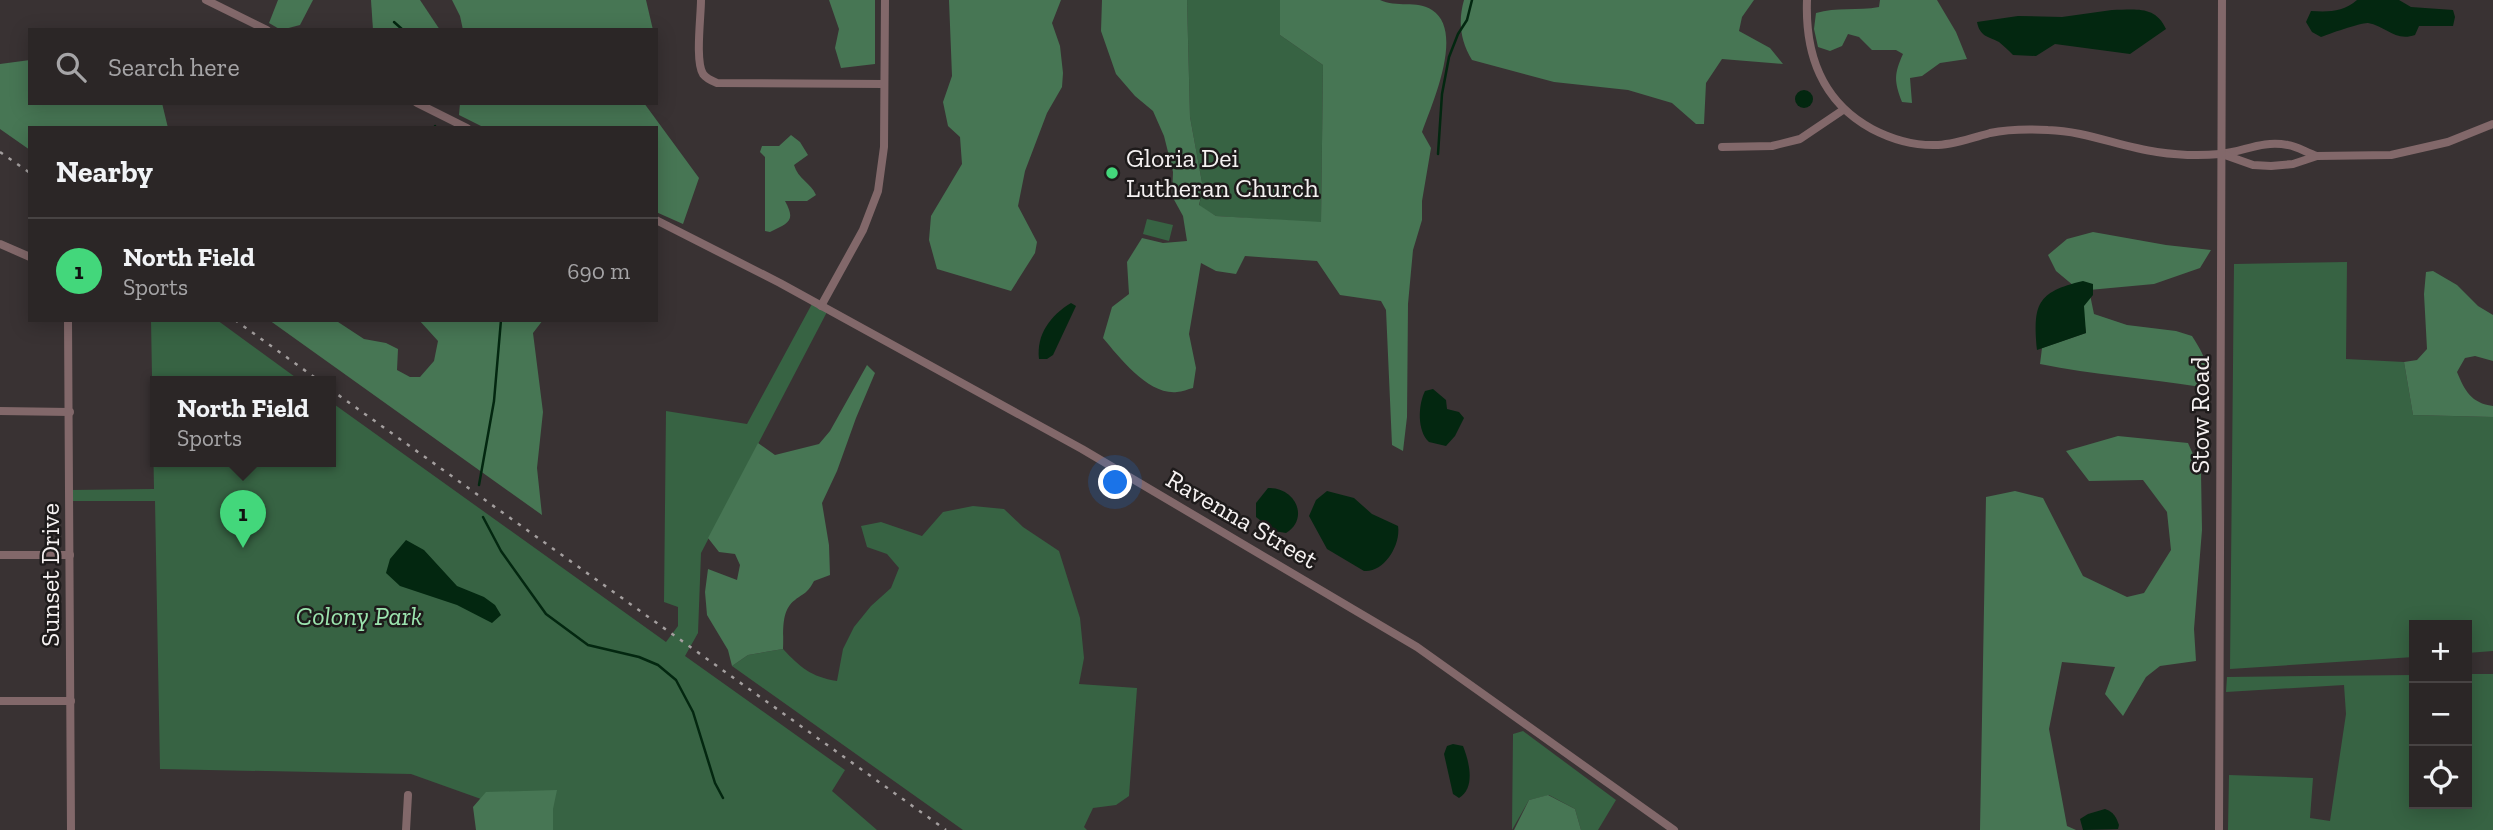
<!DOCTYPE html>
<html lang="en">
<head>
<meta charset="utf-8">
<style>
  :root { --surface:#2b2626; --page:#373232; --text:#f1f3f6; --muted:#a6a5a7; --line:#474343; --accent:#43d77b }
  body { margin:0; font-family:"Zilla Slab",serif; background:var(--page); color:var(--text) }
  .controls { position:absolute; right:21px; bottom:21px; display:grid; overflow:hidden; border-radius:0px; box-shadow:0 4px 18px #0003 }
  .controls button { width:63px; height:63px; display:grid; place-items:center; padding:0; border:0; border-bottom:2px solid var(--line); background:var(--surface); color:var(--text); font:35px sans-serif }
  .you { position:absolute; left:1116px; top:483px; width:24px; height:24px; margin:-18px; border:5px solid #fff; border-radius:50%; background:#1a73e8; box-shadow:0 0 0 10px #1a73e833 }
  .badge { display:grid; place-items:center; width:46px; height:46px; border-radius:50%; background:var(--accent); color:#111; font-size:23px; font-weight:700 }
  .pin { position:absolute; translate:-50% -58px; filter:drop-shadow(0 2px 4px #0008) }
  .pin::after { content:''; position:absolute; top:37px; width:24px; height:21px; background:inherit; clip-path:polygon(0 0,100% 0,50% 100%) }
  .popup { position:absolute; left:150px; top:376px; width:186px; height:91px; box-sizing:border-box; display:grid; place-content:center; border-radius:0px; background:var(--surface); filter:drop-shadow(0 2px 5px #0005); font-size:23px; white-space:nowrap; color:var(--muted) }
  .popup b { font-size:26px; color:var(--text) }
  .popup::after { content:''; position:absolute; left:50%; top:100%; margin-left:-14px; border:14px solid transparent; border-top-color:var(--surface) }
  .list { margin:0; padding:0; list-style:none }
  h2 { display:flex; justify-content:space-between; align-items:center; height:91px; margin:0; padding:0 28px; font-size:30px }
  h2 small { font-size:23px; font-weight:400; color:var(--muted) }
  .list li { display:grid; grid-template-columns:46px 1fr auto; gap:21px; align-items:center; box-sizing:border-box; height:105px; padding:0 28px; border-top:2px solid var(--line) }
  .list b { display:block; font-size:26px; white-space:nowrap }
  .list p { margin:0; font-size:23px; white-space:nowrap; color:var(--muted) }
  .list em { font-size:23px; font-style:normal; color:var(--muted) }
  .icon { flex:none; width:38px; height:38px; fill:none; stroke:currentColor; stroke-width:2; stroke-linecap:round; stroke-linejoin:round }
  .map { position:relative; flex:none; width:2493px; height:830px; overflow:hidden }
  .search { position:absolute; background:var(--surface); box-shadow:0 4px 18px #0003; left:28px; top:28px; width:630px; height:77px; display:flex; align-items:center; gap:18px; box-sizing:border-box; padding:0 24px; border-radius:0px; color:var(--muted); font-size:26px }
  .panel { position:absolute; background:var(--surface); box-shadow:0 4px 18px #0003; left:28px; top:126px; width:630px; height:196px; border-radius:0px }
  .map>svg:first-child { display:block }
  .green { fill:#376343 }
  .forest { fill:#477654 }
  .water { fill:#032710 }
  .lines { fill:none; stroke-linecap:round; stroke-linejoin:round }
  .stream { stroke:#032710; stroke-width:2.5 }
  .minor { stroke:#82686a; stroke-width:8 }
  .rail { stroke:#a49f9f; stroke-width:2.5; stroke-dasharray:3.5 7; stroke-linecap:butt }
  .poi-dot { fill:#43d77b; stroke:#1e1b1b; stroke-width:2.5 }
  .labels { text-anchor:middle; stroke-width:5; stroke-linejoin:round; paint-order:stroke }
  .poi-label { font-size:26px; fill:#f5f1f1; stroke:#1e1b1b; text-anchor:start }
  .street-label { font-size:26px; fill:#f5f1f1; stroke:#1e1b1b }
  .park-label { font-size:26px; font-style:italic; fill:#9ce5af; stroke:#1e1b1b }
</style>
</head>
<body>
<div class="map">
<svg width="2493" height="830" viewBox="0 0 2493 830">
  <rect width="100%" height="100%" fill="#393233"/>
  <g class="green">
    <path d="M1187,0H1280V35L1323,65L1321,223L1216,216L1199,206L1203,188L1190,117Z"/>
    <path d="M1147,219L1173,225L1169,241L1143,234Z"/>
    <path d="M2347,262L2346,359L2404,362L2413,415L2493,417V651L2467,653V625H2414V657L2230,669L2234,264Z"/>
    <path d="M813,302L828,310L701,553L698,633L685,656L845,770L832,791L877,830H481V799L411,774L160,769L155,501H70V490L154,489L151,320H217L302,382H156V462H330L331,402L666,642L678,626V607L664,602L666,411L747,424Z"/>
    <path d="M973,506L1004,509L1023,527L1059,551L1080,618L1084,658L1079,684L1137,688L1129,796L1116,805L1093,808L1084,827L1087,830H963L732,666L748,655L783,649C800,667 811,677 837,681L843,649L854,627L871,606L891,588L899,568L887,554L867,547L861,526L881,522L922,536L943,512Z"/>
    <path d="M2467,674H2493V830H2228L2229,775L2313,778L2310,818L2330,821L2346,714L2344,685L2226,692L2227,677L2414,675V804H2467Z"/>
    <path d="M1523,731L1616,800L1598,830H1581L1575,809L1549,795L1529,800L1512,830L1513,734Z"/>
  </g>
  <g class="forest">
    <path d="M278,0H313L300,25L281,30L269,23Z"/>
    <path d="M371,0H420L440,30H373Z"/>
    <path d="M452,0H646L653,30H463L460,16Z"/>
    <path d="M829,0H875V64L841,68L835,48L839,29Z"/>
    <path d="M949,0H1061L1052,23L1060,46L1063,73L1062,87L1047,113L1025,171L1018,206L1037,242L1035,253L1011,291L937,269L929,240L931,216L962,164L960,137L948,126L943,102L952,76Z"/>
    <path d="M1102,0H1187L1190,117L1203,188L1199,205L1216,216L1321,222L1323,65L1280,35V0H1380C1396,8 1417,0 1432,10C1465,31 1432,104 1422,132L1431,148L1422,201V220L1413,250L1408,304L1407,417L1403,451L1392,445L1386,310L1381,301L1340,295L1317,261L1245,256L1236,274L1216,271L1201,263L1189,334L1196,368L1193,388C1188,389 1182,392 1177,392C1148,395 1120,358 1103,338L1112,307L1129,294L1127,262L1142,238L1163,243L1187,241L1183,216L1172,196L1173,172L1164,136L1153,111L1135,96L1116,74L1101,31Z"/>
    <path d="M1464,0H1754L1742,17L1739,31L1770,48L1783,64L1722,59L1706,83L1704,124H1696L1672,103L1628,90L1554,82L1472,60C1460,40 1458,21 1464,0Z"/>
    <path d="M1880,0H1937L1956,32L1967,59L1940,63L1922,76L1910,78L1912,103L1902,102C1894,81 1894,74 1903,54L1896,50H1872L1859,37L1848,34L1842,46L1830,51L1818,47L1814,29L1816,13C1836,7 1858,11 1879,7Z"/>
    <path d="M30,60V103H162L168,128H30V150L0,129V64Z"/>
    <path d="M460,103H644L699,178L683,224L656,212V128H485L459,115Z"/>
    <path d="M791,135L800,142L808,155L794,165C798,179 811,183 816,195L807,201H785C796,221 789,223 770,232L765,231V157L760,152L762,146H779Z"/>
    <path d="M2093,232L2166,245L2211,250L2200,268L2154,284L2089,290L2094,314L2127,325L2176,331L2192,336C2205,357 2210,363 2201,387C2147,378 2093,375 2040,364L2042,348L2086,333L2080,291L2056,271L2048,255L2067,239Z"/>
    <path d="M2433,271L2457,285L2478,306L2493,315V361L2475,356L2465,358L2457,372C2465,391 2471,403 2493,406V417L2413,415L2404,362L2417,360L2427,349L2424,294L2426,272Z"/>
    <path d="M269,320H335L364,339L386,343L398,349L397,370L410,377H420L434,361L438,341L419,320H543L533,333L543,412L537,468L542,515Z"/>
    <path d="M867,365L875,373L856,418L837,471L822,503L829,545L830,575L814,581C807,594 805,592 795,600C780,611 784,633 783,649L748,655L732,666L728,650L707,615L705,592L708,569L737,580L740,565L735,554L719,552L708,538L758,443L775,455L819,444L830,431Z"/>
    <path d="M2118,436L2188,443L2201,472L2202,530L2194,629L2196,661L2160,666L2146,677L2123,716L2105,694L2115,667L2062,662L2049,729L2067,826L2076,830H1980L1986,497L2015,491L2043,498L2083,576L2127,597L2144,593L2171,550L2167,512L2143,480L2089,481L2066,451Z"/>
    <path d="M557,790L553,809V830H476L473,807L486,792Z"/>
    <path d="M1548,795L1575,809L1581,830H1514L1529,800Z"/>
  </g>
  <g class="water">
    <path d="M2357,0H2399L2411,7L2453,10L2455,17L2453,26H2419L2415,35C2395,42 2386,26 2368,23C2363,22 2328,34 2321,37L2312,32L2306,22L2311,11C2329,12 2343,12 2357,0Z"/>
    <path d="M2112,10C2135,10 2155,5 2166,29L2130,54L2055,44L2036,56L2013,55C2009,51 2004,46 1999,42C1988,36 1980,37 1977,22L2018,16L2062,17Z"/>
    <circle cx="1804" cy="99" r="9"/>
    <path d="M2083,281L2093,284V295L2084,306L2086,333L2037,350C2033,305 2036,292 2083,281Z"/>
    <path d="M1071,303L1076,306L1053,355L1047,359H1039C1036,334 1051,315 1071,303Z"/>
    <path d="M1433,389L1446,400L1447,409L1459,412L1464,418L1455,436L1446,446L1429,442C1417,431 1418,405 1425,391Z"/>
    <path d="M1268,488C1295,487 1310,518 1286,533L1274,531L1256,517V503Z"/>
    <path d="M1327,491L1354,498L1372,514L1398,526C1401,545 1384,573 1364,571L1327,549L1309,516L1316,500Z"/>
    <path d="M406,540L424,550L457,586L484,597L495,605L501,615L492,623L457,605L400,586L386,573L390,559Z"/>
    <path d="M1453,744L1463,746C1469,761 1476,788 1459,798L1453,794L1444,754L1447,746Z"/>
    <path d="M2105,809C2114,812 2116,817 2119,825L2118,829L2083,830L2080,819L2088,814Z"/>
  </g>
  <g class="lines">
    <g class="stream">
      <path d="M394,22L403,30"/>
      <path d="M435,126L436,128"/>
      <path d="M1438,154L1442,94L1449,57L1458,34L1467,20L1472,0"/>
      <path d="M479,485L494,401L501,320"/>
      <path d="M483,517L501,551L546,614L588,645L639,657L658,665L676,680L693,712L715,783L723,798"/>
    </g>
    <g class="minor">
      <path d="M206,0L267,30"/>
      <path d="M701,0C701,17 695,61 703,74C706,78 712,81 717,83L884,84"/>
      <path d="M1807,0C1805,54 1822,102 1872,129C1893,140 1915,146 1938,145C1956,144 1972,138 1990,133C2009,129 2029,129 2048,130C2086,131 2120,147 2157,152C2177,155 2200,156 2220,154C2244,152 2261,140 2288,145C2297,146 2307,153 2317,156"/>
      <path d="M417,103L467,128"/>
      <path d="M1722,147L1772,146L1800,139L1843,110"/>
      <path d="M2222,154L2253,165L2271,166L2293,164L2317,156L2391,155L2448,142L2493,124"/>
      <path d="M656,220L780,283L1082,449L1417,647L1674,830"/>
      <path d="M0,244L30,257"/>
      <path d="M821,306L863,230L878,191L884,147L885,0"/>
      <path d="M68,320L71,830"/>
      <path d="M0,411L70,412"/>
      <path d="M0,555H70"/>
      <path d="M0,701H71"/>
      <path d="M406,830L408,795"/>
      <path d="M2219,830L2222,0"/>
    </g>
    <g class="rail">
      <path d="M0,152L30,173"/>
      <path d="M235,320L321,382"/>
      <path d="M330,389L946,830"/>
    </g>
  </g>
  <circle class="poi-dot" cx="1112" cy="173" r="7"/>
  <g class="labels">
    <g class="poi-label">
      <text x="1126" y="167">Gloria Dei<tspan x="1126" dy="30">Lutheran Church</tspan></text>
    </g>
    <g class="street-label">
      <text transform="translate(2200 415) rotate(-90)" y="9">Stow Road</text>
      <text transform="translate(1242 519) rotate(30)" y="9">Ravenna Street</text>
      <text transform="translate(50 575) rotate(-90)" y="9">Sunset Drive</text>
    </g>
    <g class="park-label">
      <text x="359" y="625">Colony Park</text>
    </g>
  </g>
</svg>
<div class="controls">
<button>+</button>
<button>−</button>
<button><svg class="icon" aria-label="locate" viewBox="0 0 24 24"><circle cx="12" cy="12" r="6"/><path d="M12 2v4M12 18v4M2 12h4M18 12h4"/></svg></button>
</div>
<div class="you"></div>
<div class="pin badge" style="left:243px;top:548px">1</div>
<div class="popup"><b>North Field</b>Sports</div>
<div class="search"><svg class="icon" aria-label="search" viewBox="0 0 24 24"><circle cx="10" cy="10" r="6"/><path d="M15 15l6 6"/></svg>Search here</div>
<section class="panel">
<h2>Nearby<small></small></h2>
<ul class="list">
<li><span class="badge">1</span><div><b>North Field</b><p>Sports</p></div><em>690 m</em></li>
</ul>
</section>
</div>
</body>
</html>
